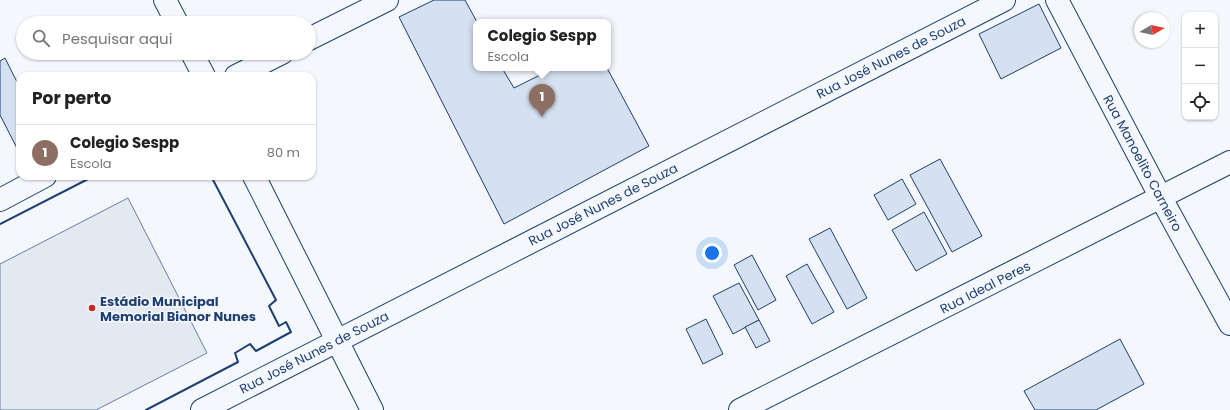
<!DOCTYPE html>
<html lang="pt">
<head>
<meta charset="utf-8">
<style>
  :root { --surface:#fff; --page:#f2f2f2; --text:#222; --muted:#767676; --line:#e0e0e0; --accent:#2563eb }
  body { margin:0; font-family:Poppins,sans-serif; background:var(--page); color:var(--text) }
  .controls { position:absolute; right:12px; top:12px; display:grid; overflow:hidden; border-radius:8px; box-shadow:0 1px 3px #0004 }
  .controls button { width:36px; height:36px; display:grid; place-items:center; padding:0; border:0; border-bottom:1px solid var(--line); background:var(--surface); color:var(--text); font:20px sans-serif }
  .compass { position:absolute; left:1134px; top:12px; width:36px; height:36px; border-radius:50%; background:var(--surface); box-shadow:0 1px 3px #0004; rotate:81deg }
  .you { position:absolute; left:712px; top:253px; width:14px; height:14px; margin:-10px; border:3px solid #fff; border-radius:50%; background:#1a73e8; box-shadow:0 0 0 6px #1a73e833 }
  .badge { display:grid; place-items:center; width:26px; height:26px; border-radius:50%; background:var(--accent); color:#fff; font-size:13px; font-weight:700 }
  .pin { position:absolute; translate:-50% -33px; filter:drop-shadow(0 1px 2px #0008) }
  .pin::after { content:''; position:absolute; top:21px; width:14px; height:12px; background:inherit; clip-path:polygon(0 0,100% 0,50% 100%) }
  .popup { position:absolute; left:473px; top:19px; width:138px; height:52px; box-sizing:border-box; display:grid; place-content:center; border-radius:8px; background:var(--surface); filter:drop-shadow(0 1px 3px #0005); font-size:13px; white-space:nowrap; color:var(--muted) }
  .popup b { font-size:15px; color:var(--text) }
  .popup::after { content:''; position:absolute; left:50%; top:100%; margin-left:-8px; border:8px solid transparent; border-top-color:var(--surface) }
  .list { margin:0; padding:0; list-style:none }
  h2 { display:flex; justify-content:space-between; align-items:center; height:52px; margin:0; padding:0 16px; font-size:17px }
  h2 small { font-size:13px; font-weight:400; color:var(--muted) }
  .list li { display:grid; grid-template-columns:26px 1fr auto; gap:12px; align-items:center; box-sizing:border-box; height:56px; padding:0 16px; border-top:1px solid var(--line) }
  .list b { display:block; font-size:15px; white-space:nowrap }
  .list p { margin:0; font-size:13px; white-space:nowrap; color:var(--muted) }
  .list em { font-size:13px; font-style:normal; color:var(--muted) }
  .icon { flex:none; width:22px; height:22px; fill:none; stroke:currentColor; stroke-width:2; stroke-linecap:round; stroke-linejoin:round }
  .map { position:relative; flex:none; width:1230px; height:410px; overflow:hidden }
  .search { position:absolute; background:var(--surface); box-shadow:0 1px 3px #0004; left:16px; top:16px; width:300px; height:44px; display:flex; align-items:center; gap:10px; box-sizing:border-box; padding:0 14px; border-radius:22px; color:var(--muted); font-size:15px }
  .panel { position:absolute; background:var(--surface); box-shadow:0 1px 3px #0004; left:16px; top:72px; width:300px; height:108px; border-radius:12px }
  .map>svg:first-child { display:block }
  .green { fill:#e3e9f0; stroke:#687fa3 }
  .building { fill:#d5e0f0; stroke:#1d3f73 }
  .lines { fill:none; stroke-linecap:round; stroke-linejoin:round }
  .minor-casing { stroke:#1d3f73; stroke-width:24 }
  .minor { stroke:#f4f7fb; stroke-width:22 }
  .wall { stroke:#1d3f73; stroke-width:2 }
  .poi-dot { fill:#c62828; stroke:#f4f7fb; stroke-width:1.5 }
  .labels { text-anchor:middle; stroke-width:3; stroke-linejoin:round; paint-order:stroke }
  .street-label { font-size:13px; fill:#1d3f73; stroke:#f4f7fb }
  .poi-label { font-size:13px; font-weight:bold; fill:#1d3f73; stroke:#f4f7fb; text-anchor:start }
</style>
</head>
<body>
<div class="map">
<svg width="1230" height="410" viewBox="0 0 1230 410">
  <rect width="100%" height="100%" fill="#f4f7fb"/>
  <path class="green" d="M128,198L207,353L96,410H0V264Z"/>
  <g class="building">
    <path d="M434,0H465L477,22L476,68H502L514,88L554,68H607L649,146L504,224L399,17Z"/>
    <path d="M1039,4L1061,48L1001,79L979,34Z"/>
    <path d="M5,58L20,88V154L0,115V61Z"/>
    <path d="M940,159L982,236L952,252L910,175Z"/>
    <path d="M902,179L916,204L888,220L874,195Z"/>
    <path d="M924,212L947,254L916,271L892,230Z"/>
    <path d="M830,228L867,298L847,309L809,239Z"/>
    <path d="M752,255L776,300L758,310L734,265Z"/>
    <path d="M807,264L834,312L812,324L786,276Z"/>
    <path d="M739,283L759,320L733,334L713,296Z"/>
    <path d="M706,319L723,354L703,364L686,329Z"/>
    <path d="M759,320L770,341L756,348L745,327Z"/>
    <path d="M1120,339L1144,384L1096,410H1035L1024,391Z"/>
  </g>
  <g class="lines">
    <defs>
      <g id="minor">
        <path d="M165,0L177,23"/>
        <path d="M1057,0L1161,198L1230,324"/>
        <path d="M309,39L387,0"/>
        <path d="M192,53L204,76"/>
        <path d="M236,76L282,53"/>
        <path d="M254,176L372,410"/>
        <path d="M0,200L45,176"/>
        <path d="M202,410L1004,0"/>
        <path d="M740,410L1230,162"/>
      </g>
    </defs>
    <use href="#minor" class="minor-casing"/>
    <use href="#minor" class="minor"/>
    <g class="wall">
      <path d="M0,224L94,176"/>
      <path d="M146,410L238,362L235,353L250,344L256,351L291,332L286,322L279,326L269,306L276,300L211,176"/>
    </g>
  </g>
  <circle class="poi-dot" cx="92" cy="308" r="4"/>
  <g class="labels">
    <g class="street-label">
      <text transform="translate(891 57) rotate(-27)" y="5">Rua José Nunes de Souza</text>
      <text transform="translate(1143 163) rotate(62)" y="5">Rua Manoelito Carneiro</text>
      <text transform="translate(603 204) rotate(-27)" y="5">Rua José Nunes de Souza</text>
      <text transform="translate(985 287) rotate(-27)" y="5">Rua Ideal Peres</text>
      <text transform="translate(314 352) rotate(-27)" y="5">Rua José Nunes de Souza</text>
    </g>
    <g class="poi-label">
      <text x="100" y="306">Estádio Municipal<tspan x="100" dy="15">Memorial Bianor Nunes</tspan></text>
    </g>
  </g>
</svg>
<div class="controls">
<button>+</button>
<button>−</button>
<button><svg class="icon" aria-label="locate" viewBox="0 0 24 24"><circle cx="12" cy="12" r="6"/><path d="M12 2v4M12 18v4M2 12h4M18 12h4"/></svg></button>
</div>
<svg class="compass" viewBox="-18 -18 36 36"><path d="M0-13l5 13h-10z" fill="#e53935"/><path d="M0 13l5-13h-10z" fill="#767676"/></svg>
<div class="you"></div>
<div class="pin badge" style="left:542px;top:117px;background:#8d6e63">1</div>
<div class="popup"><b>Colegio Sespp</b>Escola</div>
<div class="search"><svg class="icon" aria-label="search" viewBox="0 0 24 24"><circle cx="10" cy="10" r="6"/><path d="M15 15l6 6"/></svg>Pesquisar aqui</div>
<section class="panel">
<h2>Por perto<small></small></h2>
<ul class="list">
<li><span class="badge" style="background:#8d6e63">1</span><div><b>Colegio Sespp</b><p>Escola</p></div><em>80 m</em></li>
</ul>
</section>
</div>
</body>
</html>
